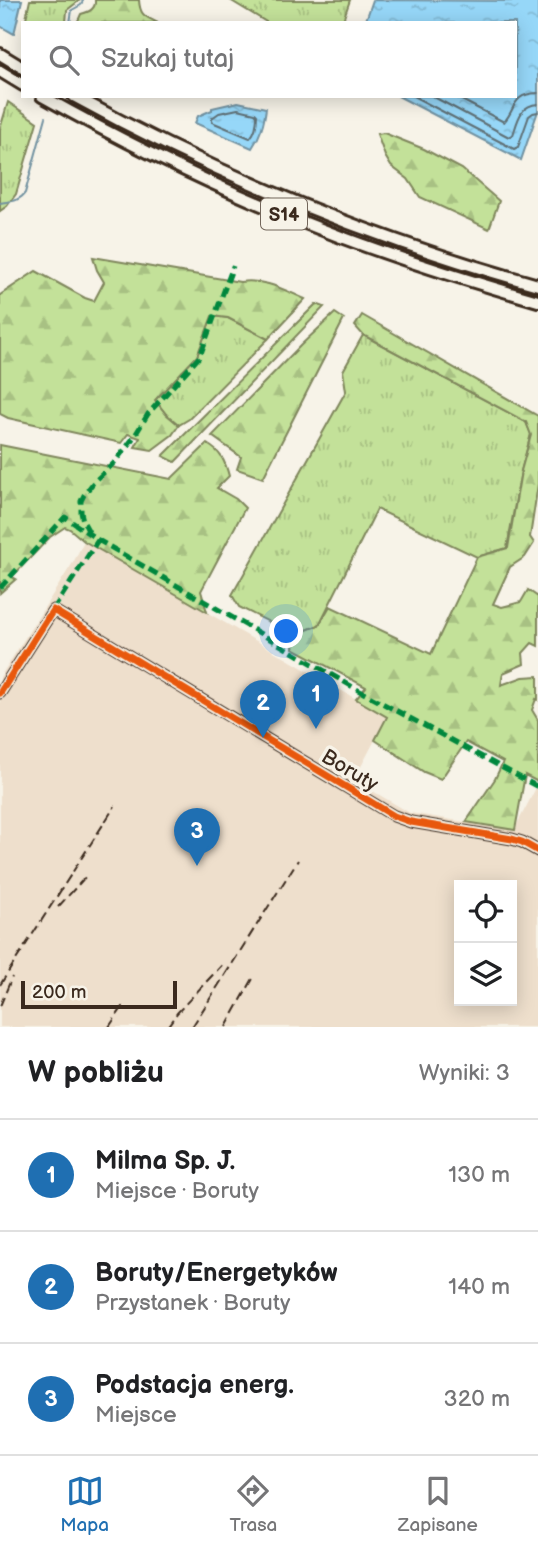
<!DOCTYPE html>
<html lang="pl">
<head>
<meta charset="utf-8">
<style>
  :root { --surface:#fff; --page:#f6f6f6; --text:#202124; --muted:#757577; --line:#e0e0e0; --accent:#1f6fb2 }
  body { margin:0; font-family:"Balsamiq Sans",sans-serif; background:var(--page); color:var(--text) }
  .controls { position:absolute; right:21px; bottom:21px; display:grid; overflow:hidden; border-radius:0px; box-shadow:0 4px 18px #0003 }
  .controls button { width:63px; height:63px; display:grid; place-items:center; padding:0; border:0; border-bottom:2px solid var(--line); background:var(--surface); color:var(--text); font:35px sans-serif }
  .scale { position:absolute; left:21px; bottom:18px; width:156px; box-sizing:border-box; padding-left:7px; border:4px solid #3b2a1e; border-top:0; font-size:19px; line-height:24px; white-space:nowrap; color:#3b2a1e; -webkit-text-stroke:5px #f7f3e8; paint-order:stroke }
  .you { position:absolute; left:287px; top:632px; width:24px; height:24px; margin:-18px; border:5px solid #fff; border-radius:50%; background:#1a73e8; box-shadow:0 0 0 10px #1a73e833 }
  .badge { display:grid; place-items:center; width:46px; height:46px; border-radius:50%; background:var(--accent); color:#fff; font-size:23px; font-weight:700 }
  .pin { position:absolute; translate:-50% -58px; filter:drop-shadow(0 2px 4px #0008) }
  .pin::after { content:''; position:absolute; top:37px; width:24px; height:21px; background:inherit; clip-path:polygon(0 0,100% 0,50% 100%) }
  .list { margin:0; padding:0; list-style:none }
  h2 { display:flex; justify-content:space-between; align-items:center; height:91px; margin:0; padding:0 28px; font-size:30px }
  h2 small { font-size:23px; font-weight:400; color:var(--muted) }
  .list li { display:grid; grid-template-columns:46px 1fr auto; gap:21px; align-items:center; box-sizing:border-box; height:112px; padding:0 28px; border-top:2px solid var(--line) }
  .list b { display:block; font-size:26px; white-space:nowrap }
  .list p { margin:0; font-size:23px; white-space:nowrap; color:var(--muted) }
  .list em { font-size:23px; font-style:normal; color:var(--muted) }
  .icon { flex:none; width:38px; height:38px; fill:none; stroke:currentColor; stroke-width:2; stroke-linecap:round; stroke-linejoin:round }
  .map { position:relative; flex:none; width:538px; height:1027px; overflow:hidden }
  .search { position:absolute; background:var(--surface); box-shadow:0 4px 18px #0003; left:21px; right:21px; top:21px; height:77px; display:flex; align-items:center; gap:18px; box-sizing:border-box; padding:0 24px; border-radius:0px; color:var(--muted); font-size:26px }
  .sheet { height:427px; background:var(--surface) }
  nav { display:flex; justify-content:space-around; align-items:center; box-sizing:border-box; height:98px; border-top:2px solid var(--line); background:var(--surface); font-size:19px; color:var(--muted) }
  nav a { display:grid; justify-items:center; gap:4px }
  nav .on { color:var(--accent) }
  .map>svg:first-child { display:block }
  .built { fill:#eedfcc; fill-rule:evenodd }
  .grass { fill:url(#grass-tufts); stroke:#7f865c; stroke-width:2 }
  .forest { fill:url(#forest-firs); stroke:#7f865c; stroke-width:2 }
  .water { fill:url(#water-ripples); stroke:#7292a1; stroke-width:2 }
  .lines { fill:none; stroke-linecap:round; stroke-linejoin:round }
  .shore { stroke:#5f6f75; stroke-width:2 }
  .stream { stroke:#7292a1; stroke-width:2 }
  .secondary-casing { stroke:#3b2a1e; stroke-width:13 }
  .highway-casing { stroke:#3b2a1e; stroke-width:16 }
  .secondary { stroke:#f7f3e8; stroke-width:8 }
  .highway { stroke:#f7f3e8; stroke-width:10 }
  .rail { stroke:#3b2a1e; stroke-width:2; stroke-dasharray:10 5; stroke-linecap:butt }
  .quiet { stroke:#00873e; stroke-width:5; stroke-dasharray:10 5; stroke-linecap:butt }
  .cycleway-casing { stroke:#f7f3e8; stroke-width:11 }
  .cycleway { stroke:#e8590c; stroke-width:7 }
  .labels { text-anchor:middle; stroke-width:7; stroke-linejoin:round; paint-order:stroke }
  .shield { fill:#f7f3e8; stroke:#73665b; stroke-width:2 }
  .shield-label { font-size:19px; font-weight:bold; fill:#3b2a1e }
  .street-label { font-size:21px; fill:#3b2a1e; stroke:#f7f3e8 }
</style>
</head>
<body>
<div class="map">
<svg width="538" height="1027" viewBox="0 0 538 1027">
  <defs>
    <pattern id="grass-tufts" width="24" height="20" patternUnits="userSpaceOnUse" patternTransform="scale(1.75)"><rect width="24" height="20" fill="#c3e199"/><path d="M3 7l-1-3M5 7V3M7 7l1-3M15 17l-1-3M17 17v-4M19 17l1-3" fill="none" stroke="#a8c183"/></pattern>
    <pattern id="forest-firs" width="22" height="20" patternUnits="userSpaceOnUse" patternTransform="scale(1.75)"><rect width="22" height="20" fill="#c3e199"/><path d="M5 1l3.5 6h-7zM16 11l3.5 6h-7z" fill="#a8c183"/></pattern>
    <pattern id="water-ripples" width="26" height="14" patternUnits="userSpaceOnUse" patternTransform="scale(1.75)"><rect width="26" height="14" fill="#96d7f8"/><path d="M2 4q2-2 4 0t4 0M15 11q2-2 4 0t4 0" fill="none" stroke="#82b9d4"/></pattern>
  </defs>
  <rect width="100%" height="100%" fill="#f7f3e8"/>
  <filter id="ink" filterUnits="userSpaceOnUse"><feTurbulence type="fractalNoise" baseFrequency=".0143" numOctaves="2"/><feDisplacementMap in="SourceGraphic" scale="14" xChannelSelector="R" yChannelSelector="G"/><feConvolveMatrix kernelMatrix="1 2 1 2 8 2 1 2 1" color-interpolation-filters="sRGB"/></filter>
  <g filter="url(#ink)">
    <path class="built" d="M84,541L387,717L354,780L410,813L514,830L538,784V1027H0V677L74,561ZM459,885H512V1001H459Z"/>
    <g class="grass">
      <path d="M30,0H80L67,10L66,23H25Z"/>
      <path d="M230,0H350L342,23H268Z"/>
      <path d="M8,102L37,122L16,194L7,206L0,211V129Z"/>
      <path d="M212,316L228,318L268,339L189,419L179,425L166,414L155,400L197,356Z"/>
      <path d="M363,335L526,422L531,434L521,471L507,548L477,557L377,509L319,625L295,635L239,607L232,595L346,391L343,371Z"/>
    </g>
    <g class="forest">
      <path d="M95,0H139C140,16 145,16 158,23H77L81,14C89,12 96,9 95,0Z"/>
      <path d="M384,133L424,149L462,169L499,201L489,229L420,197L408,179L391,166L385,156L377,134Z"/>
      <path d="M93,257L240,282C264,278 284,290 305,299L268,339L228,318L212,316L197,356L155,400L166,414L179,425L172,435L152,450L135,447L140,438L128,434L121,443L39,425L8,418L0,414V295L36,271L85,298L94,301L104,282L97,270Z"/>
      <path d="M316,304L324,307L175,462L163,456Z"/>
      <path d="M335,313L344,319L263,478L237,469L241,457L212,436L302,344Z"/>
      <path d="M362,315L538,416V484L530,537L534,543L525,557L510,567L493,604L502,607L521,602L528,590L538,597V646L532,643L523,653L524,664L503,673L501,685L523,677L538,676V700L536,699L532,710L538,720V782L525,775L515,830L466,822L495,779L503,762L466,742L441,779L424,772L375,740L387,717L356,699L366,687L293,648L295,635L319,625L330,606L431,654L477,557L508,548L521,471L531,435L526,422L363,335L355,326Z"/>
      <path d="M207,444C221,452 225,461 229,476L217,488L236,499L245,508L201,591L207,612L84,541L70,529L65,527L50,537L12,577L16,579L0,593V445L171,479Z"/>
    </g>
    <g class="water">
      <path d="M0,0H22L14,34L0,26Z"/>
      <path d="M373,0L538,1V111L521,160L398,96H515V23H365Z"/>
      <path d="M238,102L266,108C264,123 261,135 252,148L195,123L198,116L212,110V108Z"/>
    </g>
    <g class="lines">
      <g class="shore">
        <path d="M413,96L514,149L518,147L529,116L533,113L538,112"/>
        <path d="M432,96L509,137L513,135C518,120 520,105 538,104"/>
        <path d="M454,96L504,122C517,108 511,94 538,93"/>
        <path d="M238,109L255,113L257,115C257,123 255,133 250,138L212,122V118L219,113Z"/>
      </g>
      <g class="stream">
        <path d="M70,23L72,10L81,5L83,0"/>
        <path d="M0,203C9,201 19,202 25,193L46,117"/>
      </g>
      <defs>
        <path id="secondary" d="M0,693L53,610L394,816L411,822L512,839L522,842L538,851"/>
        <g id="highway">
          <path d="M0,54L23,68"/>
          <path d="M0,71L23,85"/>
          <path d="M42,96C138,150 238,198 341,237C405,261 472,282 538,301"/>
          <path d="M74,96C221,177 376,240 538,285"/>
        </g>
      </defs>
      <use href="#secondary" class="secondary-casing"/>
      <use href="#highway" class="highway-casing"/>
      <use href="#secondary" class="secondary"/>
      <use href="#highway" class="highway"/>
      <g class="rail">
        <path d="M58,907L88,874"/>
        <path d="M0,985L115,806"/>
        <path d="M0,1006L12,977"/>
        <path d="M109,1027L124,1005"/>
        <path d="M167,1027L177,1013L222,965"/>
        <path d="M192,1027L298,860"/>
        <path d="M226,1027L255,975"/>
      </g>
      <g class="quiet">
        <path d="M89,532L83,521L81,512V501L84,495L93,483L115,462L134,437L148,414L200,356L233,266"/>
        <path d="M0,588L65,517L98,540L358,690L538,787"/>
        <path d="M53,610L98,540"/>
      </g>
      <defs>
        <path id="cycleway" d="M0,693L53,610L394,816L411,822L512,839L522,842L538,851"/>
      </defs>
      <use href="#cycleway" class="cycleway-casing"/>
      <use href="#cycleway" class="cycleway"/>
    </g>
  </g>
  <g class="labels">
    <rect class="shield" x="261" y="198.5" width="46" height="31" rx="5"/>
    <g class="shield-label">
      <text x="284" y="221">S14</text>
    </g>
    <g class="street-label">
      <text transform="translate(350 770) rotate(31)" y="7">Boruty</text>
    </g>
  </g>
</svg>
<div class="controls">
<button><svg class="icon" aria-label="locate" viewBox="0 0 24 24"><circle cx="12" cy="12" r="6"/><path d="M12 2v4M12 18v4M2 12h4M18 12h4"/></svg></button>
<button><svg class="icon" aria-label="layers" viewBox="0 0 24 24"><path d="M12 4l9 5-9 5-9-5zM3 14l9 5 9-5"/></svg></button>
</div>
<div class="scale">200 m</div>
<div class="you"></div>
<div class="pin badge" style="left:316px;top:729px">1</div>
<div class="pin badge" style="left:263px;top:738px">2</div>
<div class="pin badge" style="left:197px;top:866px">3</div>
<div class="search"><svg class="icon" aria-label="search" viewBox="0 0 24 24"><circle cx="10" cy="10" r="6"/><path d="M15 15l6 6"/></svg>Szukaj tutaj</div>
</div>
<section class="sheet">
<h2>W pobliżu<small>Wyniki: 3</small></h2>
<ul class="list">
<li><span class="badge">1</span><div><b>Milma Sp. J.</b><p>Miejsce · Boruty</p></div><em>130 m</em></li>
<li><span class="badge">2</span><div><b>Boruty/Energetyków</b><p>Przystanek · Boruty</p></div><em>140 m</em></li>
<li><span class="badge">3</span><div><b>Podstacja energ.</b><p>Miejsce</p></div><em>320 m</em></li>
</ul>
</section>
<nav>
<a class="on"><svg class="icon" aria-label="map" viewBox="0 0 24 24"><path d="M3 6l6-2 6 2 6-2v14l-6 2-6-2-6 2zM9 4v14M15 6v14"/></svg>Mapa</a>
<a><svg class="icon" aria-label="directions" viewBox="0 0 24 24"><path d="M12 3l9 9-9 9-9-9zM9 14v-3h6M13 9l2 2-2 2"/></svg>Trasa</a>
<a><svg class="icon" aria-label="saved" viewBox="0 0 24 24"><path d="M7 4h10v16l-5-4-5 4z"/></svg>Zapisane</a>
</nav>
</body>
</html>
